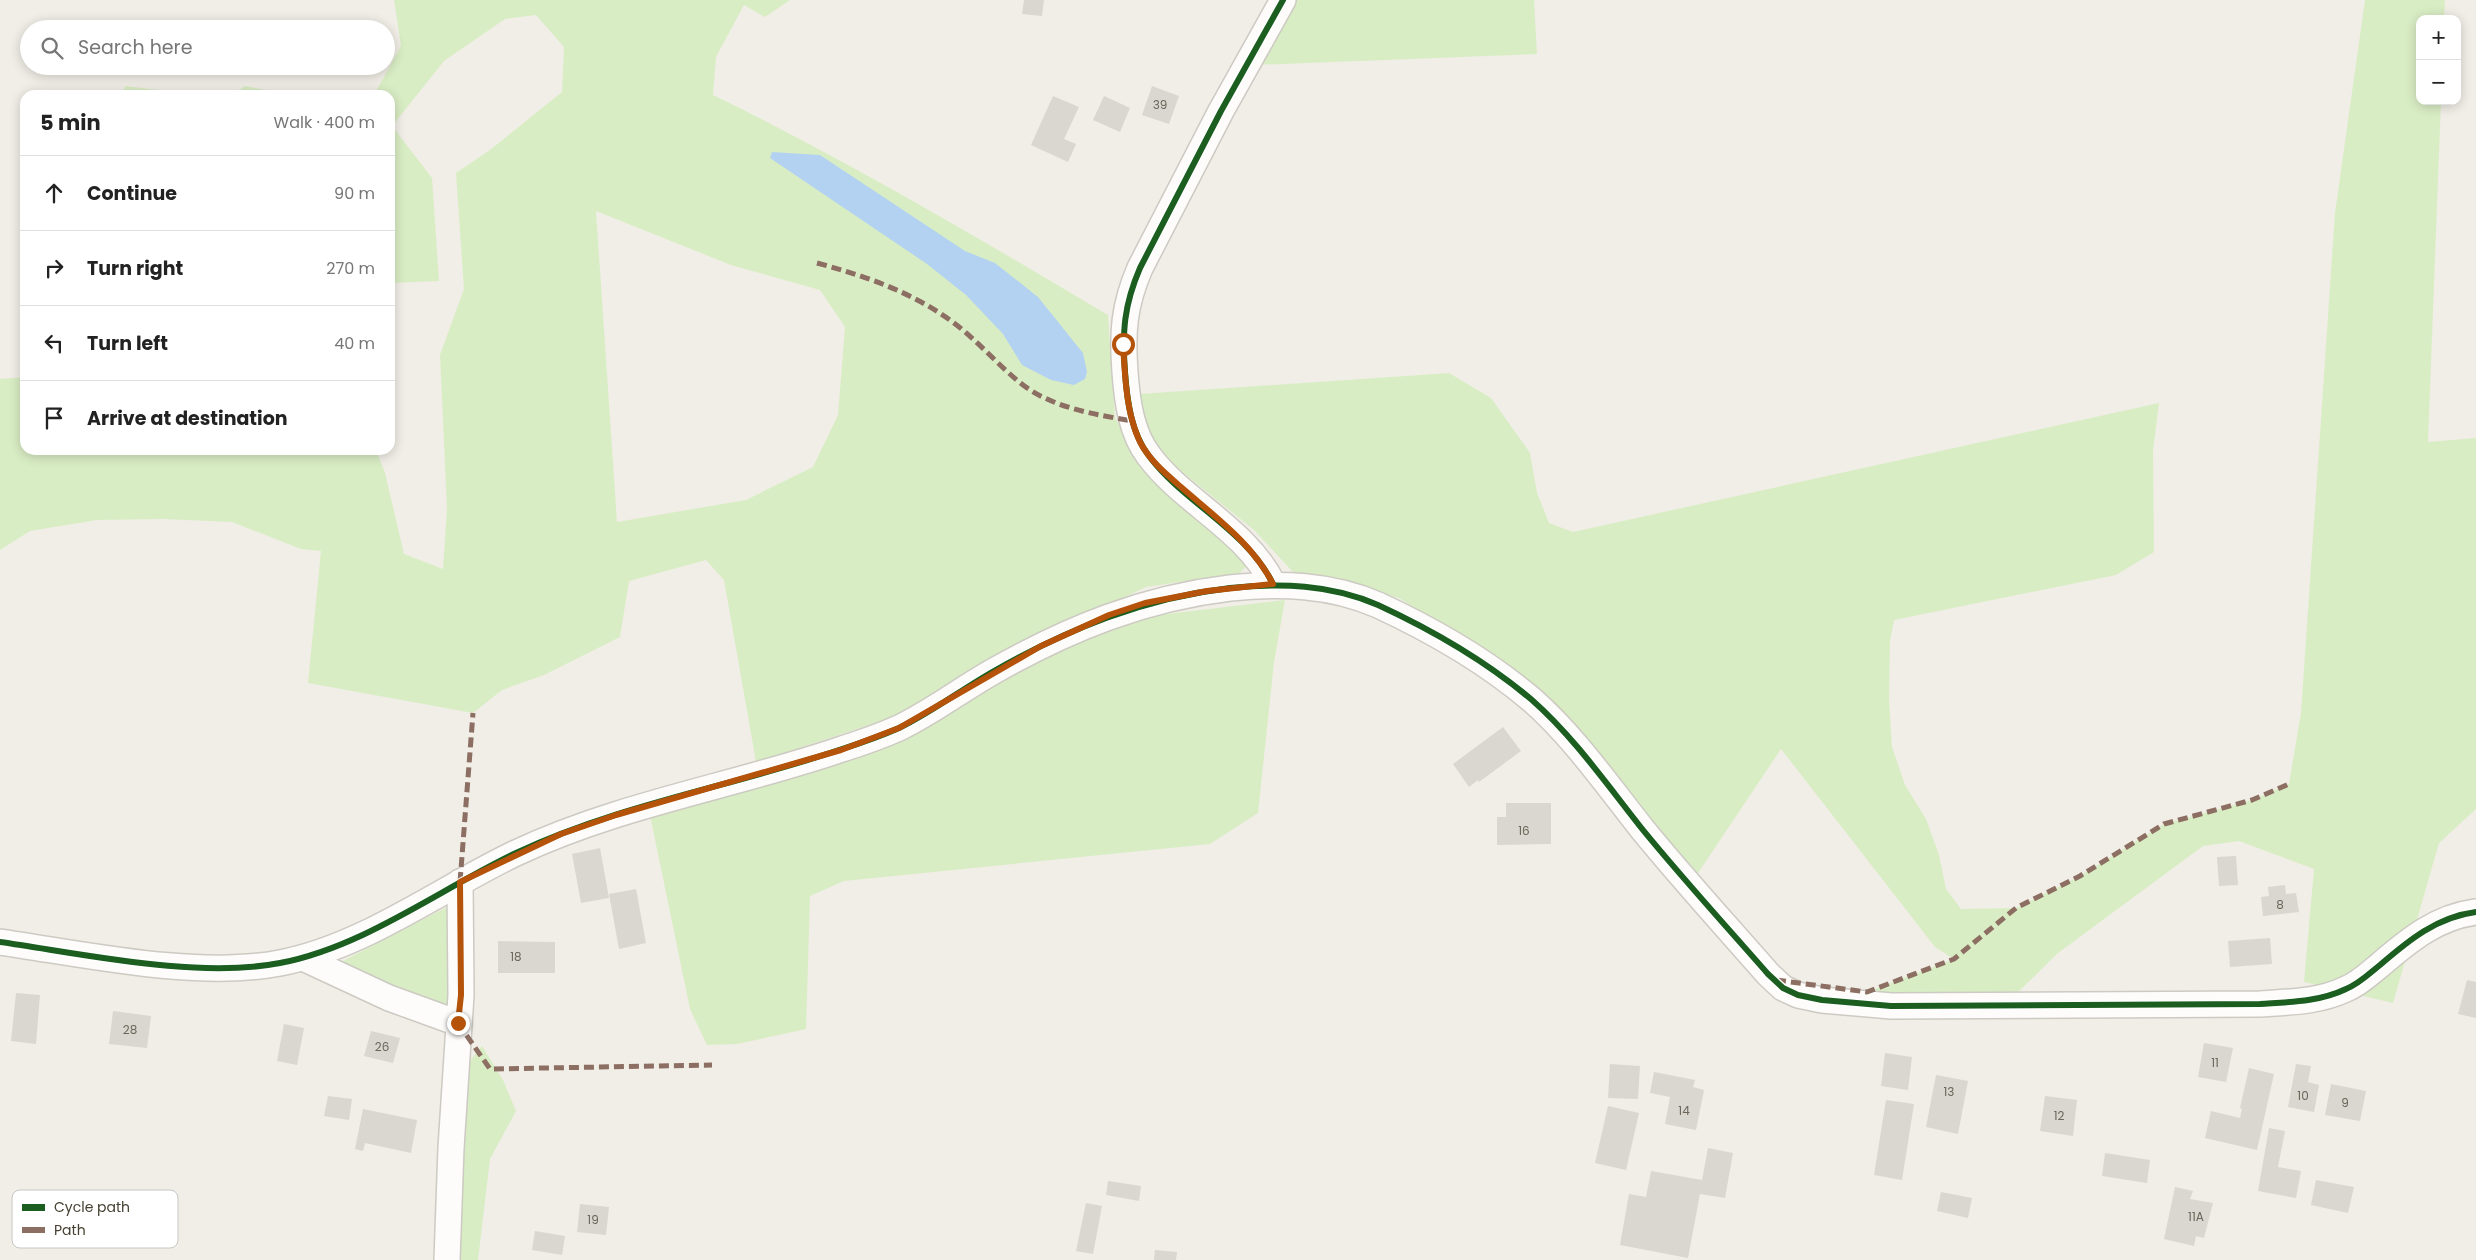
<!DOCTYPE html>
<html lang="en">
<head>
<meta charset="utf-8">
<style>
  :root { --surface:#fff; --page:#f2f2f2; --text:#222; --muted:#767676; --line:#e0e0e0 }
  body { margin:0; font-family:Poppins,sans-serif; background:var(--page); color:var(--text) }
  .controls { position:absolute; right:15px; top:15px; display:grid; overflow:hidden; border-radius:10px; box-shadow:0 2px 12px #0003 }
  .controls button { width:45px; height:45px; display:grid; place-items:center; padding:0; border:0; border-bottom:1px solid var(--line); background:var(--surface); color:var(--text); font:25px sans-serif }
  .stop { position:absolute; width:15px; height:15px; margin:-11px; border:4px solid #b45309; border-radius:50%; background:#fff }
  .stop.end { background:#b45309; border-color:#fff; box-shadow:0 1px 5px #0008 }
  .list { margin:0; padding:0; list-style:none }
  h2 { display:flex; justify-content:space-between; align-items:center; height:65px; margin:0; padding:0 20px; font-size:21px }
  h2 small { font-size:16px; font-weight:400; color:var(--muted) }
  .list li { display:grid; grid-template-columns:32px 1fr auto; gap:15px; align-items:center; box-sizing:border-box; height:75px; padding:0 20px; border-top:1px solid var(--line) }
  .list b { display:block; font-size:19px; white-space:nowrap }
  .list em { font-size:16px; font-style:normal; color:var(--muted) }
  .icon { flex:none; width:28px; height:28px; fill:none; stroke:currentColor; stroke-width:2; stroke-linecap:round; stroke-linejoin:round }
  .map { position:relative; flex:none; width:2476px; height:1260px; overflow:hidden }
  .search { position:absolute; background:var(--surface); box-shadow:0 2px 12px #0003; left:20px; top:20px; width:375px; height:55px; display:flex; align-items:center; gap:12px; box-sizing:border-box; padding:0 18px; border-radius:28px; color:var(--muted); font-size:19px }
  .panel { position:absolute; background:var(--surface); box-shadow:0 2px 12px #0003; left:20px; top:90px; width:375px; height:365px; border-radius:15px }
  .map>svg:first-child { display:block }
  .green { fill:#d9edc4; fill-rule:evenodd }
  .water { fill:#b3d2f1 }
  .building { fill:#d9d7cf }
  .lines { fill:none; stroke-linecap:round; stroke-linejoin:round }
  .minor-casing { stroke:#cccac2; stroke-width:28 }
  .minor { stroke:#fdfcfb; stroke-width:25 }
  .quiet { stroke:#8d6e63; stroke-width:5; stroke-dasharray:10 5; stroke-linecap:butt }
  .cycleway-casing { stroke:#fff; stroke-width:9 }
  .cycleway { stroke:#1b5e20; stroke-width:6 }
  .route { stroke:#b45309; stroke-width:6 }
  .labels { text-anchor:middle; stroke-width:5; stroke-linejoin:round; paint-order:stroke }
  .number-label { font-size:12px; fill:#6c665b }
  .key { fill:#fff; stroke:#c8c6c2; stroke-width:1 }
  .key-label { font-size:14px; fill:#464033 }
</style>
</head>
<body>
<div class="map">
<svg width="2476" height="1260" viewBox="0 0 2476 1260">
  <rect width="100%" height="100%" fill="#f0eee6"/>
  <g class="green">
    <path d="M394,0H790L765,17L744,5L716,57L713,95C849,161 978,238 1108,315L1115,418L1148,472L1235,550L1247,565L1240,573L1146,587L1006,653L894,717L756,762L724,580L706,560L629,581L620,637L544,675L502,690L473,713L308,683L321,551L301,549L232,522L162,519L97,520L30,531L0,550V379L25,377V450H376L385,473L404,554L443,569L447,508L440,355L464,289L456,173L490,150L562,92L564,47L536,15L505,19L444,61L392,126L432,178L439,281L390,283V95H374L401,46ZM596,211L731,265L820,290L845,327L838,415L813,467L746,500L617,522Z"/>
    <path d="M1294,0H1534L1537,54L1256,65Z"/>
    <path d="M2365,0H2445L2444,19H2420V101H2441L2428,442L2476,438V809L2439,843L2393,1003L2304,982L2314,869L2239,841L2203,846L2058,953L2016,994L1867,992L1954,959L1935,947L1781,749L1696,876L1567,717L1517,672L1399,598L1293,572L1254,530L1156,451L1147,427L1139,394L1449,373L1491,398L1530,453L1537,493L1549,523L1573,532L2159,403L2153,451L2154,552L2116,575L1894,620L1890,641L1889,699L1892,747L1905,785L1926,819L1939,855L1946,889L1961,909L2016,908L2080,876L2164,824L2252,800L2289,784L2301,713L2335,213Z"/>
    <path d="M125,86L198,95H123Z"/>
    <path d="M245,86L290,95H233Z"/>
    <path d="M1285,600L1274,662L1258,813L1210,844L844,881L810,896L806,1029L737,1044L707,1045L690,1009L650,815L898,739L1057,645L1141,617Z"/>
    <path d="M451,905L449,1009L337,964Z"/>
    <path d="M482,1046L503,1080L516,1111L490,1159L478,1260H456L465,1067Z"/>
  </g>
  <path class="water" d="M772,152L820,155L965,251L995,263L1038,297L1083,353L1087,372L1085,379L1074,385L1051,380L1022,365L1003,334L966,295L927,264L770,158Z"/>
  <g class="building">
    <path d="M1024,0H1044L1042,16L1022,14Z"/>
    <path d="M1152,86L1179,96L1169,124L1142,115Z"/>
    <path d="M1053,96L1079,107L1064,139L1076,144L1068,162L1031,145Z"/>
    <path d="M1104,96L1130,108L1120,132L1093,120Z"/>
    <path d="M1503,727L1521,751L1479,782L1478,780L1469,787L1453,764Z"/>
    <path d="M1506,803H1551V844L1497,845V817H1506Z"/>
    <path d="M600,848L609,898L581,903L572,854Z"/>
    <path d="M2236,856L2238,885L2219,886L2217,857Z"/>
    <path d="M2285,885L2286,894L2296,893L2299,912L2263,916L2261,897L2269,896L2268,887Z"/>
    <path d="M636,889L646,943L619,949L609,894Z"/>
    <path d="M2270,938L2272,964L2230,967L2228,941Z"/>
    <path d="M498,941L555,942V973H498Z"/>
    <path d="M2467,980L2476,982V1018L2458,1014Z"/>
    <path d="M16,993L40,995L36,1044L11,1041Z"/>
    <path d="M113,1011L151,1016L147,1048L109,1044Z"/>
    <path d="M284,1024L304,1028L297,1065L277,1061Z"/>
    <path d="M371,1031L400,1038L393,1063L364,1056Z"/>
    <path d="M2204,1043L2233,1048L2226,1082L2198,1077Z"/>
    <path d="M1885,1053L1912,1057L1908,1090L1881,1086Z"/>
    <path d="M1610,1064L1640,1066L1638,1099L1608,1098Z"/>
    <path d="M2296,1064L2311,1066L2308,1082L2319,1085L2314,1112L2288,1107Z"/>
    <path d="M2249,1068L2274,1074L2257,1150L2205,1138L2211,1111L2240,1118L2242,1109L2240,1108Z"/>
    <path d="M1654,1072L1695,1080L1693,1087L1704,1090L1696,1130L1665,1124L1670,1097L1650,1093Z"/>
    <path d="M1936,1075L1968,1081L1958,1134L1926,1127Z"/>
    <path d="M2331,1084L2366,1091L2360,1121L2325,1115Z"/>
    <path d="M328,1096L352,1099L349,1120L324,1116Z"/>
    <path d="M2045,1096L2077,1100L2073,1136L2040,1131Z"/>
    <path d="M1886,1100L1914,1104L1902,1180L1874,1175Z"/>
    <path d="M1608,1106L1639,1113L1626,1170L1595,1163Z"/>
    <path d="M363,1109L417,1120L411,1153L365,1143L363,1151L355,1149Z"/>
    <path d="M2269,1128L2285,1131L2278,1167L2301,1171L2296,1198L2258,1191Z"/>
    <path d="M1708,1148L1733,1153L1725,1198L1700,1194L1688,1258L1620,1245L1629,1194L1646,1197L1651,1171L1702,1180Z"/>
    <path d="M2105,1153L2150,1160L2147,1183L2102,1176Z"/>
    <path d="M2316,1180L2354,1187L2348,1213L2311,1205Z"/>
    <path d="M1108,1181L1141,1186L1139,1201L1106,1195Z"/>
    <path d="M2175,1187L2193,1191L2190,1199L2213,1203L2204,1238L2196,1236L2194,1246L2164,1239Z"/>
    <path d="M1941,1192L1972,1198L1968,1218L1937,1211Z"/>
    <path d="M1086,1203L1102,1206L1093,1254L1076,1251Z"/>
    <path d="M580,1204L609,1207L606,1235L577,1232Z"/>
    <path d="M535,1231L565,1236L562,1255L532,1250Z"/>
    <path d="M1155,1250L1177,1252L1176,1260H1154Z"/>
  </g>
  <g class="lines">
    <defs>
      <g id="minor">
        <path d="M1273,584C1246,529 1184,503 1149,456C1131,433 1127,400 1125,372C1122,332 1124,305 1140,268L1221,111L1283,0"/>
        <path d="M0,942C84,954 197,979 280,963C364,947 440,889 516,853C620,804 734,786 842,749C861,743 881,736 899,728C932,712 962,689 994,671C1068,629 1144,598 1230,588C1280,583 1330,584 1378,605C1432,630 1486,661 1532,700C1574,737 1608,786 1643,830C1683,879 1726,926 1768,974L1783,988L1798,995L1822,1000L1891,1006L2260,1004C2289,1002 2319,1002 2346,989C2359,984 2370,973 2380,965C2409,940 2437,917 2476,912"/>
        <path d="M303,958L389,998L458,1023"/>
        <path d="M447,1260L451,1148L461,995L460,882"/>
      </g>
    </defs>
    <use href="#minor" class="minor-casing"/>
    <use href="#minor" class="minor"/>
    <g class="quiet">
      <path d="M817,263C865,276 909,291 950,320C975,338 995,362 1018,381C1050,408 1094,414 1132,421"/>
      <path d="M460,882L473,713"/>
      <path d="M1776,980L1867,992L1954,959L2016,908L2080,876L2164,824L2252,800L2289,784"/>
      <path d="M458,1023L490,1069L712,1065"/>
    </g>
    <defs>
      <g id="cycleway">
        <path d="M1273,584C1246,529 1184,503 1149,456C1131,433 1127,400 1125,372C1122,332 1124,305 1140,268L1221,111L1283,0"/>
        <path d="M0,942C84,954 197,979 280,963C364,947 440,889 516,853C620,804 734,786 842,749C861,743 881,736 899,728C932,712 962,689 994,671C1068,629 1144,598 1230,588C1280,583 1330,584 1378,605C1432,630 1486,661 1532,700C1574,737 1608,786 1643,830C1683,879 1726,926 1768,974L1783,988L1798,995L1822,1000L1891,1006L2260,1004C2289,1002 2319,1002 2346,989C2359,984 2370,973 2380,965C2409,940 2437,917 2476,912"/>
      </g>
    </defs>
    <use href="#cycleway" class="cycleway-casing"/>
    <use href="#cycleway" class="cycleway"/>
  </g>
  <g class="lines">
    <path class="route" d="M458,1023L461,995L460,882L561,834L616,815L841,750L899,728L1041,646L1109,615L1145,603L1207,591L1273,584C1253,544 1214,516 1181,487C1166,474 1150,461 1140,442C1126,413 1125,376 1123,344"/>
  </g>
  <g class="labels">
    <g class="number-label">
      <text x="1160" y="109">39</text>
      <text x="1524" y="835">16</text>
      <text x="2280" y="909">8</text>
      <text x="516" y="961">18</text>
      <text x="130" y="1034">28</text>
      <text x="382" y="1051">26</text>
      <text x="2215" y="1067">11</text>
      <text x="1949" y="1096">13</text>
      <text x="2303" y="1100">10</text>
      <text x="2345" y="1107">9</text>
      <text x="1684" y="1115">14</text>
      <text x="2059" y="1120">12</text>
      <text x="2196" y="1221">11A</text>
      <text x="593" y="1224">19</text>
    </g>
  </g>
  <rect x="12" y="1190" width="166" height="58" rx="8" class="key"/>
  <rect x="22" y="1204" width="23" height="7" fill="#1b5e20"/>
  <rect x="22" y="1227" width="23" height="6" fill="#8d6e63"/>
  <g class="key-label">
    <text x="54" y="1212">Cycle path</text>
    <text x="54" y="1235">Path</text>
  </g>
</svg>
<div class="controls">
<button>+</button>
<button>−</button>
</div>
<div class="stop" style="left:1123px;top:344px"></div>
<div class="stop end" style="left:458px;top:1023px"></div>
<div class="search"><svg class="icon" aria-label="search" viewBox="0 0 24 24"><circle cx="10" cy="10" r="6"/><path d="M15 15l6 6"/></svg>Search here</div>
<section class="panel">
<h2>5 min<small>Walk · 400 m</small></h2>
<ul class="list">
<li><svg class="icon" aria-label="ahead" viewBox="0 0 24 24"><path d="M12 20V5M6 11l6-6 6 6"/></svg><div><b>Continue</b></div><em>90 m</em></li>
<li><svg class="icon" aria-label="right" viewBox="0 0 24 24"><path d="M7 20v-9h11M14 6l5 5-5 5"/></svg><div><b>Turn right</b></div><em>270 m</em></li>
<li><svg class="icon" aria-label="left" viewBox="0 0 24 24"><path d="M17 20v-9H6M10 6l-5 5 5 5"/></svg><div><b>Turn left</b></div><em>40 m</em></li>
<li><svg class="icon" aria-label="arrive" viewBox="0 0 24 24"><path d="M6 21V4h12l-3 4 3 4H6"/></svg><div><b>Arrive at destination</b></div></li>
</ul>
</section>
</div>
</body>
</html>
